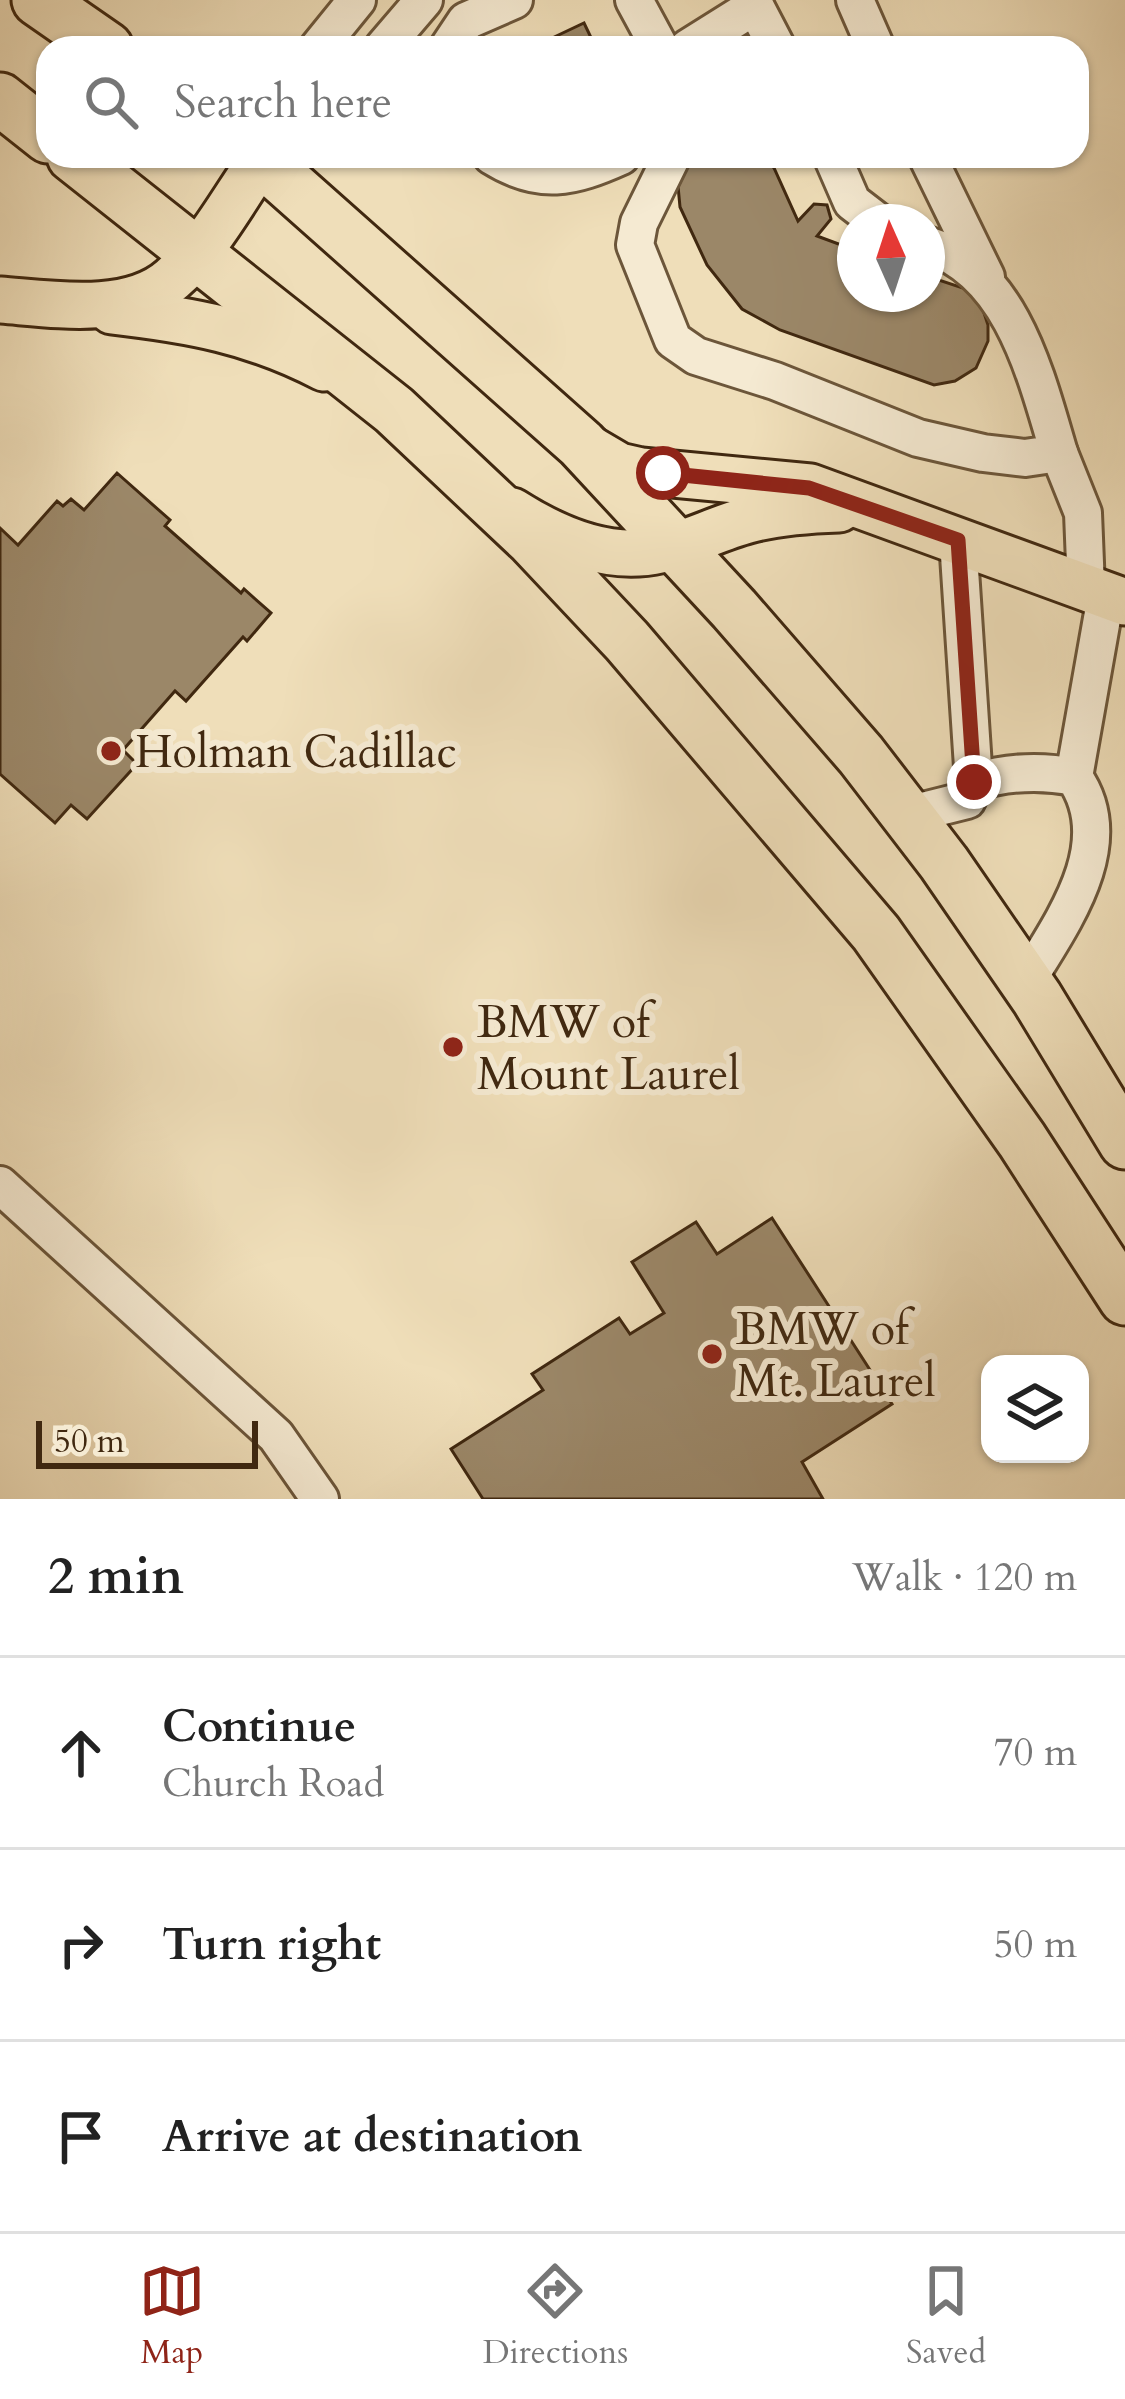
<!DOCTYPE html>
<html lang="en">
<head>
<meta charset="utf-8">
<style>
  :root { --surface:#fff; --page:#f2f2f2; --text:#222; --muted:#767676; --line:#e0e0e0; --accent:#8f2418 }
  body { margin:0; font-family:Cardo,serif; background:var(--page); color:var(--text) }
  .controls { position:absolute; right:36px; bottom:36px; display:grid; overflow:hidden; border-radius:24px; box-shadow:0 3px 9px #0004 }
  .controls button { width:108px; height:108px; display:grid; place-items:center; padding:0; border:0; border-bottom:3px solid var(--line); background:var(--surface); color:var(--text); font:60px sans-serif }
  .compass { position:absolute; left:837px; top:204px; width:108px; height:108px; border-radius:50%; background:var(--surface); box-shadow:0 3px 9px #0004; rotate:357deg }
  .scale { position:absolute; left:36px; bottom:30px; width:222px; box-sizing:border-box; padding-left:12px; border:6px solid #402810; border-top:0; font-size:33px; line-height:42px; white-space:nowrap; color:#402810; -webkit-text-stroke:9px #f5ead2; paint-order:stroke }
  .stop { position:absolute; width:36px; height:36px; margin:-27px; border:9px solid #8f2418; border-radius:50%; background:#fff }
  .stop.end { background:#8f2418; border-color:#fff; box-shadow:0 3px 12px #0008 }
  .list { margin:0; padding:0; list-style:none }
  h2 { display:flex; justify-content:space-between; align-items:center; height:156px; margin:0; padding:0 48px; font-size:51px }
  h2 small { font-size:39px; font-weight:400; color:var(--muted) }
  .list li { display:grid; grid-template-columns:78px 1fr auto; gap:36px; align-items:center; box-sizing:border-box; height:192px; padding:0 48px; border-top:3px solid var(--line) }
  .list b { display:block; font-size:45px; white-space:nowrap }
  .list p { margin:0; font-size:39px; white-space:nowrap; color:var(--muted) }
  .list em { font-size:39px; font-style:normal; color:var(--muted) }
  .icon { flex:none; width:66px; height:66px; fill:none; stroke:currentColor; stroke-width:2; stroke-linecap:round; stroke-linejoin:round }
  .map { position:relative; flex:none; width:1125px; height:1499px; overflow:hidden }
  .search { position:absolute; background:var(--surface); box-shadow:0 3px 9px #0004; left:36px; right:36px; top:36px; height:132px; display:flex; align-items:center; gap:30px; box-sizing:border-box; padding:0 42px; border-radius:36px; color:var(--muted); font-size:45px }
  .sheet { height:732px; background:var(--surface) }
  nav { display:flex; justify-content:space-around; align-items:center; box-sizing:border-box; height:168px; border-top:3px solid var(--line); background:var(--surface); font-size:33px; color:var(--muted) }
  nav a { display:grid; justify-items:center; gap:6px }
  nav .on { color:var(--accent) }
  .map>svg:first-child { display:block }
  .building { fill:#9b8768; stroke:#402810; stroke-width:3 }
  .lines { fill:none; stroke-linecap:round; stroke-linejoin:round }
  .minor-casing { stroke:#6c563a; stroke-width:42 }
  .major-casing { stroke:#402810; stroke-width:51 }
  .highway-casing { stroke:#402810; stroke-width:57 }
  .minor { stroke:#f5ead2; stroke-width:36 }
  .major { stroke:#efdeb9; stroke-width:45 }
  .highway { stroke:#efdeb9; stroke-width:51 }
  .route { stroke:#8f2418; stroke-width:15 }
  .poi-dot { fill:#8f2418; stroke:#f5ead2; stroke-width:4.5 }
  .labels { text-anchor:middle; stroke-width:12; stroke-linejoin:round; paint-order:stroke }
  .poi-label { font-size:45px; fill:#402810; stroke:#f5ead2; text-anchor:start }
</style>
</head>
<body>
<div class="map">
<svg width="1125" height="1499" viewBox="0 0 1125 1499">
  <rect width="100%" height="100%" fill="#efdeb9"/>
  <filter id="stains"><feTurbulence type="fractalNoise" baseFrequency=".00167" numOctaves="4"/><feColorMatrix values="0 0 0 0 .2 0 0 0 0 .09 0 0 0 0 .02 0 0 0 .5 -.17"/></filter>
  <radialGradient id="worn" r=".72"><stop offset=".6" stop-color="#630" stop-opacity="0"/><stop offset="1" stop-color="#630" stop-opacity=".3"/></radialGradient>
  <g class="building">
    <path d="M584,23L596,48H531Z"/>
    <path d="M693,156H761L774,168L798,221L814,204L827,205L831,219L817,236L855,250V294H927V276L966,289L983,310L988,325V341L976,368L955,381L934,385L780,330L742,309L707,265L680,207L678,186Z"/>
    <path d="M117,473L170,520L165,526L241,593L244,589L271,613L247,641L243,637L186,701L175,691L123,750L137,764L87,819L71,805L55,823L0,774V528L18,545L57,501L63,506L71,499L84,510Z"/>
    <path d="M772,1218L892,1404L802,1462L823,1499H483L451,1449L543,1390L532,1374L619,1318L630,1334L664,1313L632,1262L696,1222L717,1254Z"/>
  </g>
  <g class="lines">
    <defs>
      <g id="minor">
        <path d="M634,0L660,48"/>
        <path d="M752,0L777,48"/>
        <path d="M855,0L876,48"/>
        <path d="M318,48L357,0"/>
        <path d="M383,48L424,0"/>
        <path d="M448,48L466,21L514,0"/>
        <path d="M688,48L755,6"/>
        <path d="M492,156C540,186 572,178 621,156"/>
        <path d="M672,156L639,223L635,245L673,340L696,356L775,381L918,438L983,453L1025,458L1059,453C1036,376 1012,271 927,245"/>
        <path d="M832,156L852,202L878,222"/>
        <path d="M927,156L986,277"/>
        <path d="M1059,453L1083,513L1086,588"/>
        <path d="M1074,777L1106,596"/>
        <path d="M974,782C1007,772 1040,770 1074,777C1121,844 1061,924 1026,982"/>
        <path d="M907,815L967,800L974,782L958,540"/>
        <path d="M0,1185L276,1436L320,1499"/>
      </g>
      <g id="major">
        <path d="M0,300C52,304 129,317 172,279C209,247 234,198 262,159"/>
        <path d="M112,311C190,320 253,331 324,368"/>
        <path d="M585,446L619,466L641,471L810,487L1125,602"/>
        <path d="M512,511C556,539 608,562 660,550C690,543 718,528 748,520C778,512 808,510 839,509"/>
      </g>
      <g id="highway">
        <path d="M38,0L107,48"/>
        <path d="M0,99L48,137"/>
        <path d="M73,156L394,410L532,540L627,641L876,933L1022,1140L1125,1299"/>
        <path d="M257,156L581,444L734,609L861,755L944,863L1037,998L1125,1143"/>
      </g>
    </defs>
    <use href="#minor" class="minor-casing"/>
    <use href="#major" class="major-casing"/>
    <use href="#highway" class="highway-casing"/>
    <use href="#minor" class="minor"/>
    <use href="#major" class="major"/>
    <use href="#highway" class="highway"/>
  </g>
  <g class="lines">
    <path class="route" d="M663,473L809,488L958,540L974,782"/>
  </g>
  <g class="poi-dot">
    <circle cx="111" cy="751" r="12"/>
    <circle cx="453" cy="1047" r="12"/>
    <circle cx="712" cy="1354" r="12"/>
  </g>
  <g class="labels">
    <g class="poi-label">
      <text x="135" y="767">Holman Cadillac</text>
      <text x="477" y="1037">BMW of<tspan x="477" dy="52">Mount Laurel</tspan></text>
      <text x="736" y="1344">BMW of<tspan x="736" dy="52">Mt. Laurel</tspan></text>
    </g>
  </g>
  <rect width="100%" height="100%" filter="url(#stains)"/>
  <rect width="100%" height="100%" fill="url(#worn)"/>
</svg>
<div class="controls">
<button><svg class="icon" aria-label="layers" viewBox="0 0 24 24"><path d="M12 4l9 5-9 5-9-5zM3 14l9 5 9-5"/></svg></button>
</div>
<svg class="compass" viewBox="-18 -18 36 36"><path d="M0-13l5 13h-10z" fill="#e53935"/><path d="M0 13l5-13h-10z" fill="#767676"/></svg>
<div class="scale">50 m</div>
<div class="stop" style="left:663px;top:473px"></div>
<div class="stop end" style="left:974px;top:782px"></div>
<div class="search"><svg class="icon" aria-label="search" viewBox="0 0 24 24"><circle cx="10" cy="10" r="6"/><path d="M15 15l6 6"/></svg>Search here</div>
</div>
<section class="sheet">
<h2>2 min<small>Walk · 120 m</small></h2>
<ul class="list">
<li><svg class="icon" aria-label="ahead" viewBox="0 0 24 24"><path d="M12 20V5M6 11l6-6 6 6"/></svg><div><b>Continue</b><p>Church Road</p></div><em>70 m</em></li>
<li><svg class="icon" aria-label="right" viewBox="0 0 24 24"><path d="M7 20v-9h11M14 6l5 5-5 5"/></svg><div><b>Turn right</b></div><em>50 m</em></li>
<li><svg class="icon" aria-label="arrive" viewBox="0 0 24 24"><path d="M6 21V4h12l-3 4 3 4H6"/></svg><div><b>Arrive at destination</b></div></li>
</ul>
</section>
<nav>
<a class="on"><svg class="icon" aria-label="map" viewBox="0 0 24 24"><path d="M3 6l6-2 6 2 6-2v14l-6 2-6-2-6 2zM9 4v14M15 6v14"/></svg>Map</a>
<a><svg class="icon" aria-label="directions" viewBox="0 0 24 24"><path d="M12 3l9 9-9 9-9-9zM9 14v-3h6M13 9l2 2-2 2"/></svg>Directions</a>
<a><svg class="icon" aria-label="saved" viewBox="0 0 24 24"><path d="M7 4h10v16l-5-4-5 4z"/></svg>Saved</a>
</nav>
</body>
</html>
